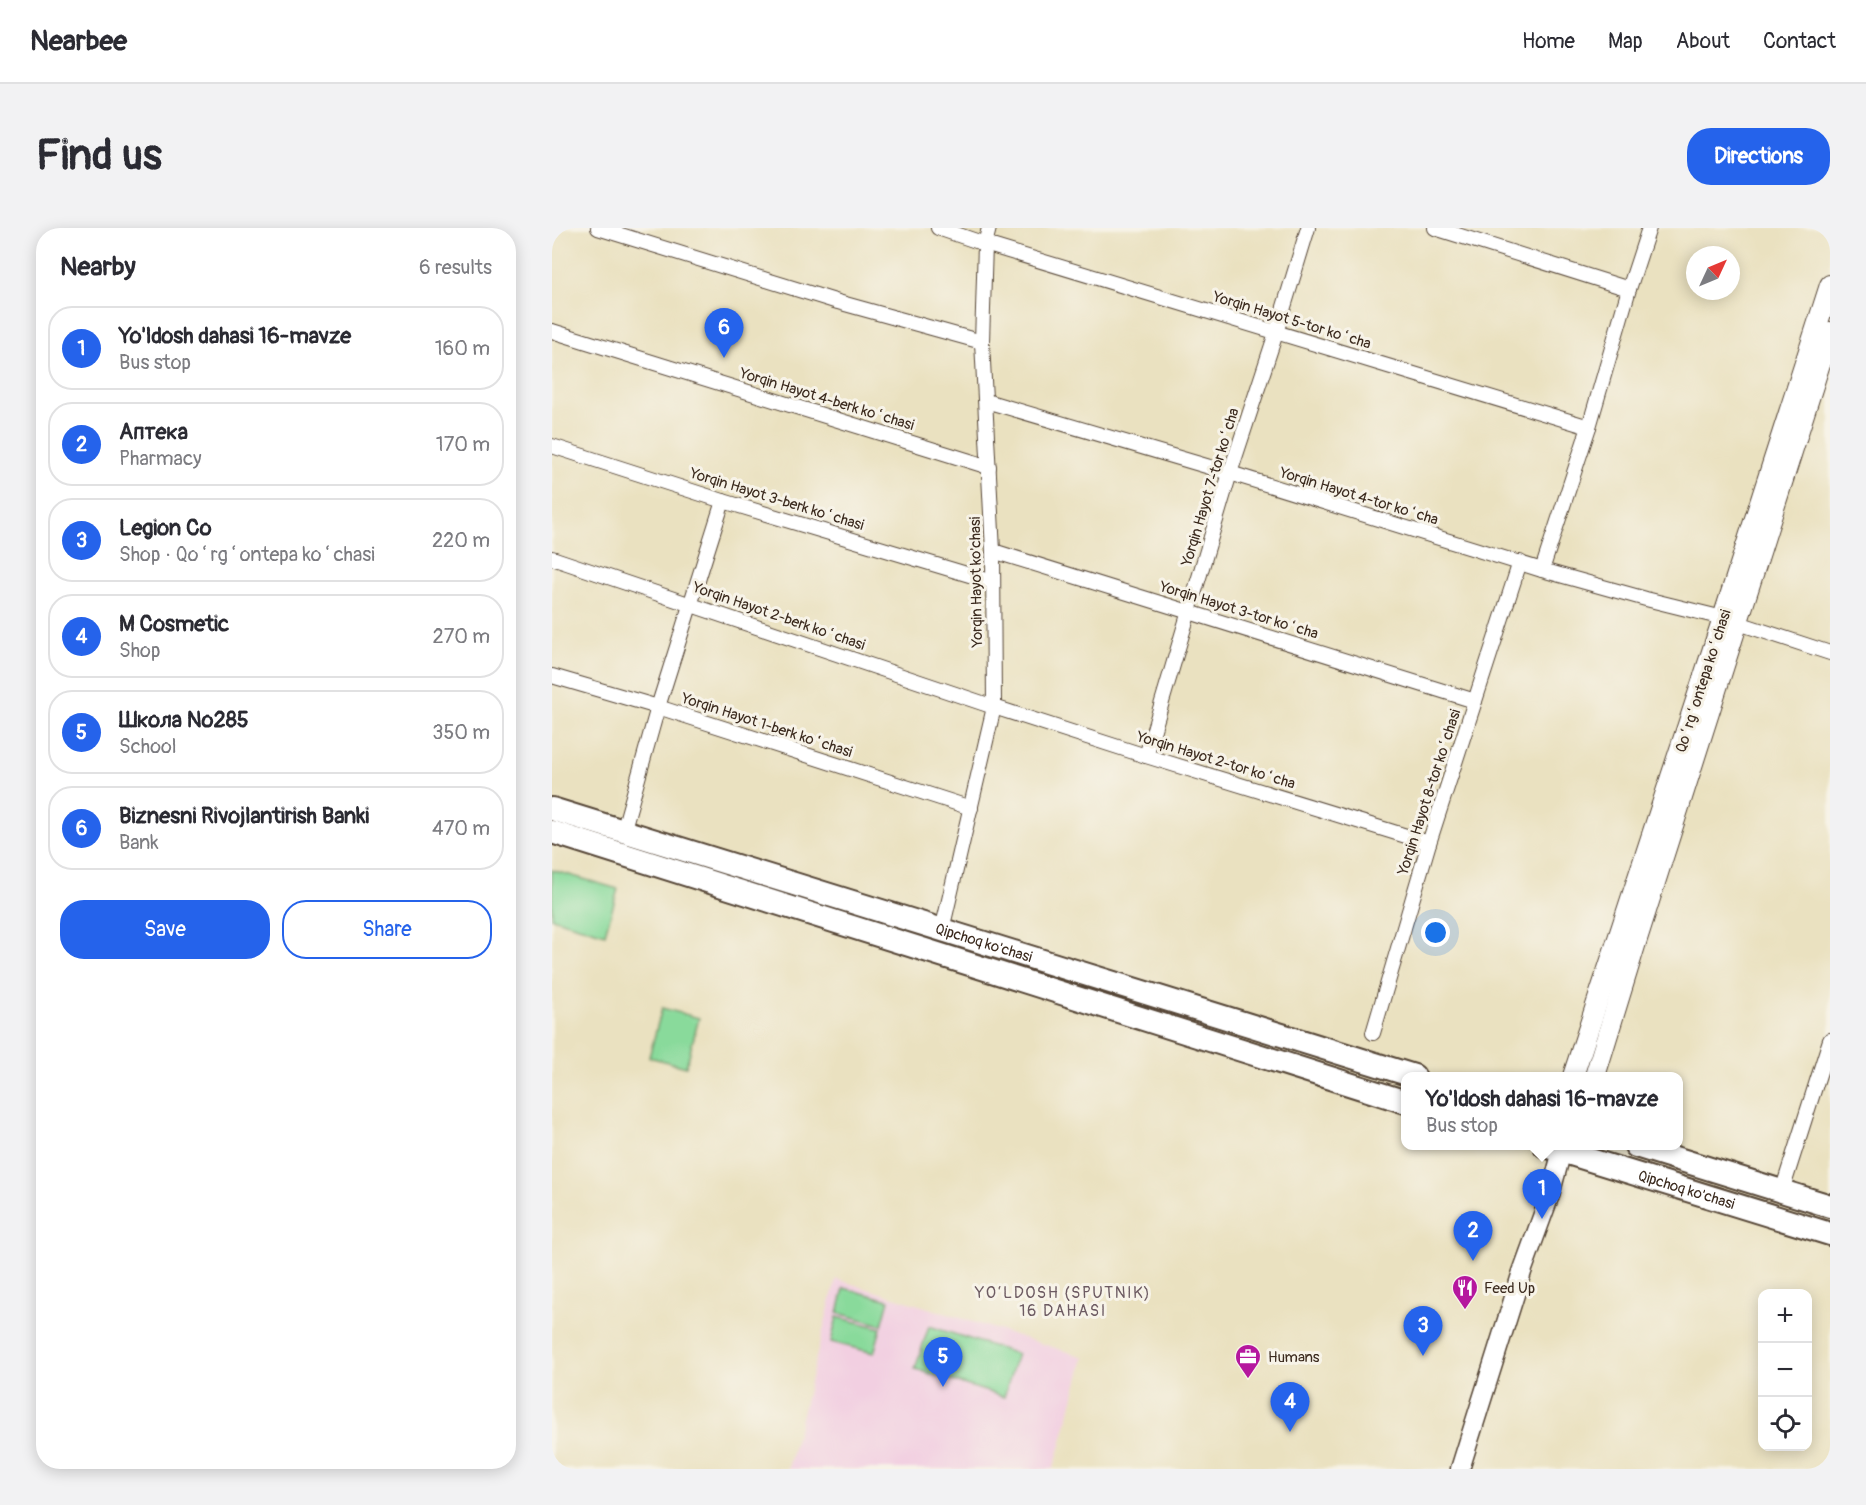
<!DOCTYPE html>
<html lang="en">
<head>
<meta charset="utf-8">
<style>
  :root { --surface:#fff; --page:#f2f2f3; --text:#2b2b33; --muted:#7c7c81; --line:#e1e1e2; --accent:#2563eb }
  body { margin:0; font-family:Pangolin,sans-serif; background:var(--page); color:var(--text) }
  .controls { position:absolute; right:18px; bottom:18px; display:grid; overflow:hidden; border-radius:12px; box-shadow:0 3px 15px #0003 }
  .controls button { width:54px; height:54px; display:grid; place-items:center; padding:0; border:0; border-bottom:2px solid var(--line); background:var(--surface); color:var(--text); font:30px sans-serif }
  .compass { position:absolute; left:1134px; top:18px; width:54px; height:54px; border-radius:50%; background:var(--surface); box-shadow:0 3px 15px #0003; rotate:46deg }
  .you { position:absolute; left:884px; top:705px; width:21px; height:21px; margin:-15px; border:4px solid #fff; border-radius:50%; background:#1a73e8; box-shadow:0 0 0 9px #1a73e833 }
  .badge { display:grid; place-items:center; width:39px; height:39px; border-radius:50%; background:var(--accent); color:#fff; font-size:20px; font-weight:700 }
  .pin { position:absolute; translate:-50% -50px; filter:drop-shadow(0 2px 3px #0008) }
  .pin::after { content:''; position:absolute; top:32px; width:21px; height:18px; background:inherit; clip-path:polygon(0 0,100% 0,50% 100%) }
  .popup { position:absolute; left:849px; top:844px; width:282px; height:78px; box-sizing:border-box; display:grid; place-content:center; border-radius:12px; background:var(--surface); filter:drop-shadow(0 2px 4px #0005); font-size:20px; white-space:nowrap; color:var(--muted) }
  .popup b { font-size:22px; color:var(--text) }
  .popup::after { content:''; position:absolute; left:50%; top:100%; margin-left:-12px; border:12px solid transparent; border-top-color:var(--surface) }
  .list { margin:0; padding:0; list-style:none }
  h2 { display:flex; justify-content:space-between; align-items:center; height:78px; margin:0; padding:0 24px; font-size:26px }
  h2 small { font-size:20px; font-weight:400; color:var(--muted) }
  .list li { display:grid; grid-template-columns:39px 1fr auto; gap:18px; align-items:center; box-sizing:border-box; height:84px; margin:0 12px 12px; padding:0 12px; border:2px solid var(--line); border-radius:24px }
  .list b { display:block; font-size:22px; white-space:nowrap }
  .list p { margin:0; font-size:20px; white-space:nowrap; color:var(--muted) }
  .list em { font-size:20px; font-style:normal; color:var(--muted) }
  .actions { display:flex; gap:12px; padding:18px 24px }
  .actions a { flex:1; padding:14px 0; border:2px solid var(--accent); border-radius:24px; text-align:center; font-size:21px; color:var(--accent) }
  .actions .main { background:var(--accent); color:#fff }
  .icon { flex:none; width:33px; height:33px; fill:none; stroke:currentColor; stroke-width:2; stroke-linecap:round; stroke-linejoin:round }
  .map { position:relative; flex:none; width:1278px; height:1241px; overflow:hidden; border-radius:24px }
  header { display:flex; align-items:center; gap:36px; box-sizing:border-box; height:84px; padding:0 30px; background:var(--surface); border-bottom:2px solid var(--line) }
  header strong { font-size:28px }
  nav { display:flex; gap:33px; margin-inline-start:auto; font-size:21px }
  .intro { display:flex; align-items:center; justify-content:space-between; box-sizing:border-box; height:144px; padding:0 36px }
  h1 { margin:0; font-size:42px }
  .button { padding:15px 27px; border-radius:24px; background:var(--accent); color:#fff; font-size:21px; font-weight:700 }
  main { display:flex; gap:36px; padding:0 36px }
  aside { flex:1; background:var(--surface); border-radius:24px; box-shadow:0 3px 15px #0003 }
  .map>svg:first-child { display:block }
  .built { fill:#f2cfe1 }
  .green { fill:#89da9b; stroke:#62825c; stroke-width:1.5 }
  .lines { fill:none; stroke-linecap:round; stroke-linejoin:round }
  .minor-casing { stroke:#554536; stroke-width:16 }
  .tertiary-casing { stroke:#554536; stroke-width:21 }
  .secondary-casing { stroke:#554536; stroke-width:22 }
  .primary-casing { stroke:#554536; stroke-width:26 }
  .minor { stroke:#fff; stroke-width:14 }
  .tertiary { stroke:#fff; stroke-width:18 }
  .secondary { stroke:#fff; stroke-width:20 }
  .primary { stroke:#fff; stroke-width:22 }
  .labels { text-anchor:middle; stroke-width:6; stroke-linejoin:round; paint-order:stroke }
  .street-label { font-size:15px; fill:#3b2a1e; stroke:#f7f3e8 }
  .poi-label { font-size:15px; fill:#3b2a1e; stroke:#f7f3e8; text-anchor:start }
  .neighbourhood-label { font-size:16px; letter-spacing:1.5px; fill:#6d5b62; stroke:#f7f3e8 }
</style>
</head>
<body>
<header>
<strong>Nearbee</strong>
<nav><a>Home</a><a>Map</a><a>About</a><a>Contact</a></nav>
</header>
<div class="intro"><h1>Find us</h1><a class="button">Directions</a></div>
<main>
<aside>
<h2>Nearby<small>6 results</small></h2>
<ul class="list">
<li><span class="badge">1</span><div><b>Yo'ldosh dahasi 16-mavze</b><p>Bus stop</p></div><em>160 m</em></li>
<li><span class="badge">2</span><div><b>Аптека</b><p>Pharmacy</p></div><em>170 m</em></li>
<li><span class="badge">3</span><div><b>Legion Co</b><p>Shop · Qoʻrgʻontepa koʻchasi</p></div><em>220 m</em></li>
<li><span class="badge">4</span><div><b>M Cosmetic</b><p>Shop</p></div><em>270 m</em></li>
<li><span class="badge">5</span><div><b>Школа №285</b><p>School</p></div><em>350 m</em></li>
<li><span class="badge">6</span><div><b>Biznesni Rivojlantirish Banki</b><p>Bank</p></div><em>470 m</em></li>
</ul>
<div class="actions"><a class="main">Save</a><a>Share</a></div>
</aside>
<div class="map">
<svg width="1278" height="1241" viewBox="0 0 1278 1241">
  <rect width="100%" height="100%" fill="#f7f3e8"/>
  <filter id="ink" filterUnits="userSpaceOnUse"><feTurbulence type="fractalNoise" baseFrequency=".0167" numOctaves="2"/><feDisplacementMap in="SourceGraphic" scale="12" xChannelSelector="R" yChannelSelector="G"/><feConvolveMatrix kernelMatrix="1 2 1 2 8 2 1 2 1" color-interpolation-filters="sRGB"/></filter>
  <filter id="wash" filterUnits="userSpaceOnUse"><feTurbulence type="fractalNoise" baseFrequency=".008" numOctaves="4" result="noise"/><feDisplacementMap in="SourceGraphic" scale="24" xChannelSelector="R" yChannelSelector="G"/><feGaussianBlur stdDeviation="1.35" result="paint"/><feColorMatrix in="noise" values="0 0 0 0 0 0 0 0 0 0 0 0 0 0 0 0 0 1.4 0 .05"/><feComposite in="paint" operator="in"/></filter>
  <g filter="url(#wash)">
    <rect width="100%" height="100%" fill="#eae1c0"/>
    <path class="built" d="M284,1051L532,1129L509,1217L501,1241H236Z"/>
    <g class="green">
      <path d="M0,642L66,661L53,706L0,690Z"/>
      <path d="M110,780L147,790L134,839L97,829Z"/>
      <path d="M292,1060L337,1072L330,1097L286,1085Z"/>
      <path d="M285,1089L329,1100L322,1125L279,1114Z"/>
      <path d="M377,1098L465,1126L452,1169L363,1141Z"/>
    </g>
  </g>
  <g filter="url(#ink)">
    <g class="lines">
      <defs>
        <g id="minor">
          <path d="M46,0L286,74L430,114"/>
          <path d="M386,0L433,16L1037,199"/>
          <path d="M883,0L1077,61"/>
          <path d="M0,103L437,239"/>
          <path d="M434,173L678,245L990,342L1094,371L1171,390L1278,425"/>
          <path d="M0,218L171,273L441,354"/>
          <path d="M441,323L923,473"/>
          <path d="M0,330L442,479L594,528L877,615"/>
          <path d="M990,342L1037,199L1077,61L1097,0"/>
          <path d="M0,448L106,479L419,580"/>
          <path d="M594,528L678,245L724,105L756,0"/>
          <path d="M71,604L106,479L171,273"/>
          <path d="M390,702L442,479L441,323L430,114L433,16L437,0"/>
          <path d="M821,805L877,615L968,334"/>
          <path d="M1230,963L1278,812"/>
        </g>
        <path id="tertiary" d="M908,1241L970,1044L998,967L1010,923"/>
        <g id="secondary">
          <path d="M1021,848L1171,390L1278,57"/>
          <path d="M1043,848L1085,711L1278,104"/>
        </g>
        <g id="primary">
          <path id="s1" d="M0,581L862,848"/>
          <path d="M0,604L854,874"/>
          <path id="s2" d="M993,918L1278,1006"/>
          <path d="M1084,918L1278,978"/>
        </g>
      </defs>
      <use href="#minor" class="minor-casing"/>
      <use href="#tertiary" class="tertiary-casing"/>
      <use href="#secondary" class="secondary-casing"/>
      <use href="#primary" class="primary-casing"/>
      <use href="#minor" class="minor"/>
      <use href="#tertiary" class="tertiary"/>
      <use href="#secondary" class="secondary"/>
      <use href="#primary" class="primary"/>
    </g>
  </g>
  <defs>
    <symbol id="restaurant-pin" viewBox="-11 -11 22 30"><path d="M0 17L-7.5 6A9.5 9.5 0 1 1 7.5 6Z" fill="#b5179e" stroke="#f7f3e8"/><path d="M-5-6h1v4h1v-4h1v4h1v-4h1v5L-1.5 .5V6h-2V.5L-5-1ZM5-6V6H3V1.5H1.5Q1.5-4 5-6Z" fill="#fff"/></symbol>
    <symbol id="office-pin" viewBox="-11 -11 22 30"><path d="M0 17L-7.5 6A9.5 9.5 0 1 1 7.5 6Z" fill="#b5179e" stroke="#f7f3e8"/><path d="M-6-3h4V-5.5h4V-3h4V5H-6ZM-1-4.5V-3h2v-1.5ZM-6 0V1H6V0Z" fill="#fff"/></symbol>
  </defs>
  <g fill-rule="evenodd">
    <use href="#restaurant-pin" x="898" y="1045" width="30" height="40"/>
    <use href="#office-pin" x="681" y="1114" width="30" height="40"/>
  </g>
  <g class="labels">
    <g class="street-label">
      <text transform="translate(740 92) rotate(17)" y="5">Yorqin Hayot 5-tor koʻcha</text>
      <text transform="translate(275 171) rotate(17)" y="5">Yorqin Hayot 4-berk koʻchasi</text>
      <text transform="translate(658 259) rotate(-73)" y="5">Yorqin Hayot 7-tor koʻcha</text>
      <text transform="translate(807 268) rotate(17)" y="5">Yorqin Hayot 4-tor koʻcha</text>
      <text transform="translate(225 271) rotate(17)" y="5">Yorqin Hayot 3-berk koʻchasi</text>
      <text transform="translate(424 354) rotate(-91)" y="5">Yorqin Hayot ko'chasi</text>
      <text transform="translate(687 382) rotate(17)" y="5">Yorqin Hayot 3-tor koʻcha</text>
      <text transform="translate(227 388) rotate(19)" y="5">Yorqin Hayot 2-berk koʻchasi</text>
      <text transform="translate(1151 453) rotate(-72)" y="5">Qoʻrgʻontepa koʻchasi</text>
      <text transform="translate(215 497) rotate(18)" y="5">Yorqin Hayot 1-berk koʻchasi</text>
      <text transform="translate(664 532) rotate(17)" y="5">Yorqin Hayot 2-tor koʻcha</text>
      <text transform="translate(877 564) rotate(-72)" y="5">Yorqin Hayot 8-tor koʻchasi</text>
      <text dy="5" stroke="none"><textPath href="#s1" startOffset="452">Qipchoq ko'chasi</textPath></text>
      <text dy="5" stroke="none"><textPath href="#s2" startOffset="148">Qipchoq ko'chasi</textPath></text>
    </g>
    <g class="poi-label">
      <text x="932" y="1065">Feed Up</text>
      <text x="716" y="1134">Humans</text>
    </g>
    <g class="neighbourhood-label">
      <text x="511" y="1070">YO‘LDOSH (SPUTNIK)<tspan x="511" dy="18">16 DAHASI</tspan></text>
    </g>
  </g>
</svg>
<div class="controls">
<button>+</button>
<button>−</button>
<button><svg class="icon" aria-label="locate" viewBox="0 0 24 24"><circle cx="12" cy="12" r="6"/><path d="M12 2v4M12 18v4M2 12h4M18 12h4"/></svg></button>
</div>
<svg class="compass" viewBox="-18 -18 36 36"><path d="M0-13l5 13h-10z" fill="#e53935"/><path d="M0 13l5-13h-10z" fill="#7c7c81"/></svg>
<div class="you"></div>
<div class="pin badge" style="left:990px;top:991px">1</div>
<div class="popup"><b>Yo'ldosh dahasi 16-mavze</b>Bus stop</div>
<div class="pin badge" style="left:921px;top:1033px">2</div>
<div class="pin badge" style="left:871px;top:1128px">3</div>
<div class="pin badge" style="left:738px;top:1204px">4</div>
<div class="pin badge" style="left:391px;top:1159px">5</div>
<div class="pin badge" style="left:172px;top:130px">6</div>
</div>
</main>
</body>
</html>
